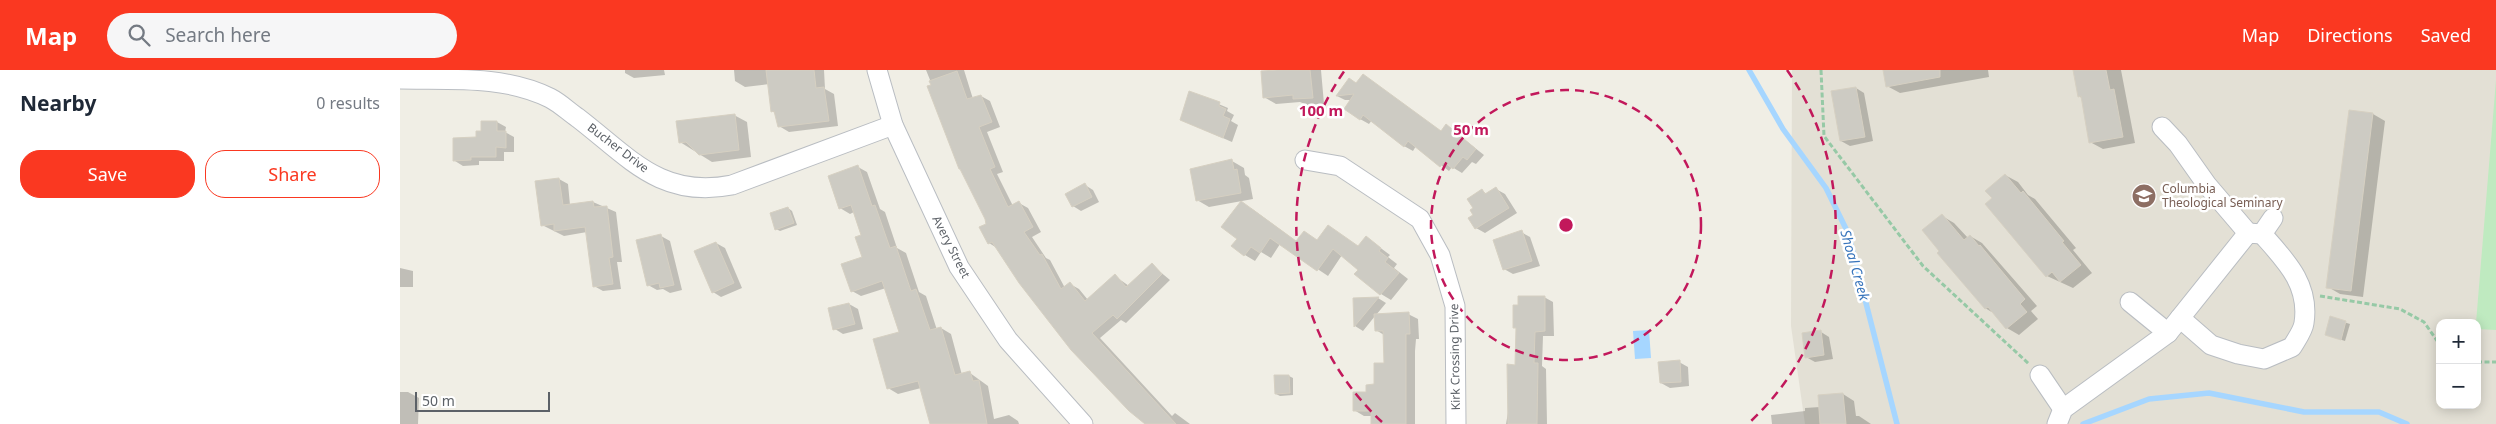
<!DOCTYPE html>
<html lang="en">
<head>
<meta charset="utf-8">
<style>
  :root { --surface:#fff; --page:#f6f6f7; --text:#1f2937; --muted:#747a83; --line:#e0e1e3; --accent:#fa3821 }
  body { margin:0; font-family:"Noto Sans",sans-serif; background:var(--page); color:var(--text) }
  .controls { position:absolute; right:15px; bottom:15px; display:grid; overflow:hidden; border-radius:10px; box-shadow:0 2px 12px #0003 }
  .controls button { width:45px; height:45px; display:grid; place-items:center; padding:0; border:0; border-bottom:1px solid var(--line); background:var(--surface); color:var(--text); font:25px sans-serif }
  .scale { position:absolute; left:15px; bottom:12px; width:135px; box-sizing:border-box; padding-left:5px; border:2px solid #5c6167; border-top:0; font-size:14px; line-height:18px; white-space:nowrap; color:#5c6167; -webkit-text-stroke:4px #fff; paint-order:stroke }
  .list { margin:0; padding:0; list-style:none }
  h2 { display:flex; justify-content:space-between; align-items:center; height:65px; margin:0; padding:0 20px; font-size:21px }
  h2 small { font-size:16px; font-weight:400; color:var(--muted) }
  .actions { display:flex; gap:10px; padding:15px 20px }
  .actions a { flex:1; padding:11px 0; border:1px solid var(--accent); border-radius:20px; text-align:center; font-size:18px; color:var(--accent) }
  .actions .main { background:var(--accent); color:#fff }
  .icon { flex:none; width:28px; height:28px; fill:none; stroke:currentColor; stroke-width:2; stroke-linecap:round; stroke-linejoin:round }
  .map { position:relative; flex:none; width:2096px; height:354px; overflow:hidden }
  header { display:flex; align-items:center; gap:30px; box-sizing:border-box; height:70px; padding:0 25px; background:var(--accent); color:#fff }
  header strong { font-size:24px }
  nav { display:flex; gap:28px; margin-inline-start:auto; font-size:18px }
  .search { width:350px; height:45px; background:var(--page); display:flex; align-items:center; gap:12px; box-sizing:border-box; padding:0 18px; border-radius:28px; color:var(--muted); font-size:19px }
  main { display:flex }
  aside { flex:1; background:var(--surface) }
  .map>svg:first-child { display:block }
  .education { fill:#e3e0d5; fill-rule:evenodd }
  .green { fill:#bfeac0 }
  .water { fill:#a6d6ff }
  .shadow { fill:#0003 }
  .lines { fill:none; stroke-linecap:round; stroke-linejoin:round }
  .stream { stroke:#a6d6ff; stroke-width:5.5 }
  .building { fill:#cdcbc3; stroke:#d6d0c2 }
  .minor-casing { stroke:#b9bdc2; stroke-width:21 }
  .path { stroke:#96c9a6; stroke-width:3; stroke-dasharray:5 2.5; stroke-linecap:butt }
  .minor { stroke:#fff; stroke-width:19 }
  .ring { fill:none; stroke:#c2185b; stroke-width:2.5; stroke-dasharray:9 6 }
  .labels { text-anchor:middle; stroke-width:5; stroke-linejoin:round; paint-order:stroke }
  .street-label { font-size:12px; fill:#5c6167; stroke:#fff }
  .education-label { font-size:12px; fill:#785e54; stroke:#fff; text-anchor:start }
  .water-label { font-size:14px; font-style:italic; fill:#3875bc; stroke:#fff }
  .centre { fill:#c2185b; stroke:#fff; stroke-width:2.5 }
  .ring-label { font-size:15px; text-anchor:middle; font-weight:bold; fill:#c2185b; stroke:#fff; stroke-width:5; stroke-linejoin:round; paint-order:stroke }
</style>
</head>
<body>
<header>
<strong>Map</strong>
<div class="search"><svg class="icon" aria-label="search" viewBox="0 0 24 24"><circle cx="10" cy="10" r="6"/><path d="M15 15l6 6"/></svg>Search here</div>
<nav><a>Map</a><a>Directions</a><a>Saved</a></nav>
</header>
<main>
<aside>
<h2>Nearby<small>0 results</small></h2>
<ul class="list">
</ul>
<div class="actions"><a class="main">Save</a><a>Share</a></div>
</aside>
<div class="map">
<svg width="2096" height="354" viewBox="0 0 2096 354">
  <rect width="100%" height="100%" fill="#f0eee5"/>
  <path class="education" d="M1392,0H2096V354H1405L1391,256ZM2040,253H2077V335H2040Z"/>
  <path class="green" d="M2096,10V260L2077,259L2076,253Z"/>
  <path class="water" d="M1249,260L1251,288L1235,289L1233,261Z"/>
  <g class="shadow">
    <path d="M225,0H264L265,5L234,8L225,3Z"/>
    <path d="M334,0H424L425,19L434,24L438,56L389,62L379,56L375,43L372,41L369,14L345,17L335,11Z"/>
    <path d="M526,0H564L573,29L581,26L590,31L600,57L587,62L603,102L597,104L613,136L619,133L628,138L641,162L632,167L646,188L650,190L665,218L670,214L679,219L688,230L715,206L729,216L752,195L770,210L726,253L721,250L700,268L772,346L775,343L790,354H746L597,178L589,173L588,154Z"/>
    <path d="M892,0H921L924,34L907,35L900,32L876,34L864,27Z"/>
    <path d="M1484,0H1588L1589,7L1500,23L1487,16Z"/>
    <path d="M1674,0H1721L1735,73L1703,79L1690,72L1683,29L1679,26Z"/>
    <path d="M949,10L1042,62L1047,56L1084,85L1076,94L1072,92L1062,103L1052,97L1049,101L1016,76L1013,81L1004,76L972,50L969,54L960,49L952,30H945L937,26Z"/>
    <path d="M1456,18L1464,23L1473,71L1450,76L1441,71Z"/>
    <path d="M790,22L828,38L827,41L834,45L831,51L838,55L832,72L781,50Z"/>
    <path d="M1973,44L1985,51L1963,227L1940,224L1928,217Z"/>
    <path d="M334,45L347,52L351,87L312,92L280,72Z"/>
    <path d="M82,52H97L106,57L105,62L114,67V82H104V91H79V95L63,96L55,91L82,63Z"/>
    <path d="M832,91L844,98L845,105L849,108L853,129L809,137L797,130Z"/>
    <path d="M458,97L467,102L480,139L485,142L497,178L506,183L519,222L526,226L537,260L541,258L551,264L562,305L570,303L588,316L594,349L609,345L618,351L619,354H531L521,318L498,324L488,318L500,263L486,218L461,226L452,221L463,188L462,165L454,142L450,144L440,138Z"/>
    <path d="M1605,105L1618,112L1628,125L1635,129L1676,178L1673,180L1692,203L1673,218L1647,206Z"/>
    <path d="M159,109L168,114L170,135L193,132L216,142L222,192H217L221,219L203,221L194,216L187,162L164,166L142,155Z"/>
    <path d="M685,115L693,120L699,132L681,141L673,136Z"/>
    <path d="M1096,119L1105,124L1117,143L1085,163L1076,158L1070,148L1075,145L1082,121L1087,124Z"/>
    <path d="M388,138L392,141L397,155L380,161L376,159Z"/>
    <path d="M851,138L897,172L918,171L959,177L966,167L990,185L988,187L997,194L994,198L1008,209L991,230L981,224L959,199L942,185L928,206L880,174L871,188L861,182L855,191L845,185L838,169Z"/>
    <path d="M1542,146L1554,153L1568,168L1570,166L1582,173L1637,236L1631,241L1638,249L1619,265L1607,258L1595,244L1585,238L1541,181Z"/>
    <path d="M1121,162L1130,167L1140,196L1113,204L1104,199Z"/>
    <path d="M261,166L270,171L282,220L270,223L263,219L257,220L248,215Z"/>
    <path d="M316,173L325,178L342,218L321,227L313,222Z"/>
    <path d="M0,198L13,201V217H0Z"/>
    <path d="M1144,227L1153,232L1154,266H1143L1142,296L1146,299L1147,354H1106L1116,296Z"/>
    <path d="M978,228L986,233L976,245L1008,244L1018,249L1019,269H1016L1015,281V354H973V346H964L954,340L975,316L985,294L984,265L976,260L975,246L963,261L955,256V229Z"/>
    <path d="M449,234L458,239L463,259L443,264L435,259Z"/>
    <path d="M1931,248L1950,254L1945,271L1926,265Z"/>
    <path d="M1421,262L1429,267L1433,289L1415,292L1406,287Z"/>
    <path d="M1279,292L1288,297L1289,316L1270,318L1261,313Z"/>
    <path d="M889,306L893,308V325L880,326L876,324Z"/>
    <path d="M0,322H8L19,328L18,354H0Z"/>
    <path d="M1443,324L1454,331L1456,346H1459L1471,354H1372L1371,345L1405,341V338L1420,337Z"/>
  </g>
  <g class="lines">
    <g class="stream">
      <path d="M1349,0L1383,59L1426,118L1448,163L1497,354"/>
      <path d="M1683,354L1749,329L1809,323L1904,342H1979L2007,354"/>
    </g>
  </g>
  <g class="building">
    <path d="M366,0H414L416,18L424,17L429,51L378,57L374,41L371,42Z"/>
    <path d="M877,0H910L913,28L893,29V25L863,28L861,1Z"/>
    <path d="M1483,0H1540V7L1486,17Z"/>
    <path d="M1673,0H1706L1710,20L1714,19L1723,67L1689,73L1681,26L1678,27Z"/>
    <path d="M557,1L567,29L581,25L592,52L579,57L595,97L590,99L608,137L619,131L633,157L624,162L640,185L642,184L661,219L670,212L685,231L715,204L726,217L752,193L762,204L717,249L713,245L692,263L776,354H745L729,341L671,280L619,213L592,172L588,174L579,157L586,154L585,149L560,99H559L527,16L531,15L529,11Z"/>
    <path d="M963,4L1041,61L1046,54L1076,79L1067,90L1063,87L1053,99L1044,92L1040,97L1008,71L1004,77L963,45L960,50L944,39L954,24L936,26L949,8L956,13Z"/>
    <path d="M1456,17L1465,67L1440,71L1431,21Z"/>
    <path d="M789,21L820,32L819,36L826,39L823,46L830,49L823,68L780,50Z"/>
    <path d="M1949,40L1973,43L1951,221L1926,218Z"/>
    <path d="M335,44L339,80L299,85L286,72L279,73L276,51Z"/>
    <path d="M81,51H97V61H106V78L96,77V87H71V90L53,91V68L76,67V61H81Z"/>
    <path d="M832,89L834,100L837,99L841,123L796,131L790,99Z"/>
    <path d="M458,95L472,136L475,135L490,178L496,176L511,221L516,219L530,260L541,257L555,305L570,301L573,311L579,310L587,354H530L518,311L487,319L473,269L499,262L482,211L451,222L441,194L462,187L455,167L461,165L451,135L439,139L428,106Z"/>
    <path d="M1605,104L1621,123L1623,121L1664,171L1662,172L1681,195L1660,212L1652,202L1646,207L1585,134L1592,128L1585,121Z"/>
    <path d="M159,108L163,135L193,131L194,137L207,136L213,187L209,188L213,214L193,217L185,157L154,161V154L141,156L135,111Z"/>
    <path d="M685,113L692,127L672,137L665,124Z"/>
    <path d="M1096,117L1109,138L1075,159L1068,148L1073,145L1070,140L1073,138L1067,129L1082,119L1085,124Z"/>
    <path d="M841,131L896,171L904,161L917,170L928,155L958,176L966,166L981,178L979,181L988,188L985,192L999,203L980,225L954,204L958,200L933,179L917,201L870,168L860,183L851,177L844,186L831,176L837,169L821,157Z"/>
    <path d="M388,137L394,153L375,160L370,143Z"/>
    <path d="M1542,144L1564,170L1570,165L1579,176L1580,175L1625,229L1620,234L1627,242L1606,259L1588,237L1585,239L1537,183L1539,181L1522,160Z"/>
    <path d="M1122,160L1132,191L1103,200L1093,170Z"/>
    <path d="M261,164L274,215L260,218L259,213L247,216L236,170Z"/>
    <path d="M316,172L334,213L312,223L294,181Z"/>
    <path d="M1118,226H1145V261L1135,262L1134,293H1138L1137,354H1108L1107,294L1115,295L1116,258H1113V235H1118Z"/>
    <path d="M979,227L954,257L953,228Z"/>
    <path d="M449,233L455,254L433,260L428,238Z"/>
    <path d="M1009,242L1010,264H1006V354H971V341H953V322H966V315L974,314V293H984L983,261H975L974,244Z"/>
    <path d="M1930,246L1946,251L1941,270L1925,265Z"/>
    <path d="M1421,260L1424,285L1405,288L1402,263Z"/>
    <path d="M1280,290L1281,312L1260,313L1258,292Z"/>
    <path d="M874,305H889L890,323L875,324Z"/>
    <path d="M1443,323L1446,354H1420L1418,325Z"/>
  </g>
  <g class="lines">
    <defs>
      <g id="minor">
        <path d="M477,0L493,55L559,197L608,270L683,354"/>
        <path d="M0,9C50,10 104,5 150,28C160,33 169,42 178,48C230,88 261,129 332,115L493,55"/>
        <path d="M1762,57L1778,74L1807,115L1848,163"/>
        <path d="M905,90L940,96L1020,149L1040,185L1055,236L1056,354"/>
        <path d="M1730,232L1768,263"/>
        <path d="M1780,248L1811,275L1838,284L1864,289L1892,277C1896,270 1903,261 1904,253C1910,214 1885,190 1862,164"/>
        <path d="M1640,305L1663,339"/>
        <path d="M1657,354L1663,339L1768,263L1848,163L1862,164L1873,148"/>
      </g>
    </defs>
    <use href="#minor" class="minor-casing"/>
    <g class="path">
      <path d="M1421,0L1424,66L1523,196L1629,294"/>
      <path d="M1920,226L2000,239L2024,252L2040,275"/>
      <path d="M2077,292H2096"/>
    </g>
    <use href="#minor" class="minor"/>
  </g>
  <g class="ring">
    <circle cx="1166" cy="155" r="135"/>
    <path d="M982 352A270 270 0 0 1 945 0M1387 0A270 270 0 0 1 1350 352"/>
  </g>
  <defs>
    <symbol id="university-disc" viewBox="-11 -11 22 22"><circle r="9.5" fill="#8d6e63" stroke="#fff"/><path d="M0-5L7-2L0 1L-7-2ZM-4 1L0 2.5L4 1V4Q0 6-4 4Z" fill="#fff"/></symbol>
  </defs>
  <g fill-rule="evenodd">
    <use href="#university-disc" x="1730" y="112" width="28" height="28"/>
  </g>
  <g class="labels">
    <g class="street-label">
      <text transform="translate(218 78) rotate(37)" y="4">Bucher Drive</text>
      <text transform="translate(551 177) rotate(63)" y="4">Avery Street</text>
      <text transform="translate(1055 287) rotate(-91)" y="4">Kirk Crossing Drive</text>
    </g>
    <g class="education-label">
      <text x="1762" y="123">Columbia<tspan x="1762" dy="14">Theological Seminary</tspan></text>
    </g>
    <g class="water-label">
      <text transform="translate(1455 195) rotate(74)" y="5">Shoal Creek</text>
    </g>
  </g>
  <circle cx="1166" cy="155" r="8" class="centre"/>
  <g class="ring-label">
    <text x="921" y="46">100 m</text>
    <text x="1071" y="65">50 m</text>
  </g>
</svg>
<div class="controls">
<button>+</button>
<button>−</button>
</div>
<div class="scale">50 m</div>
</div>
</main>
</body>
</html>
